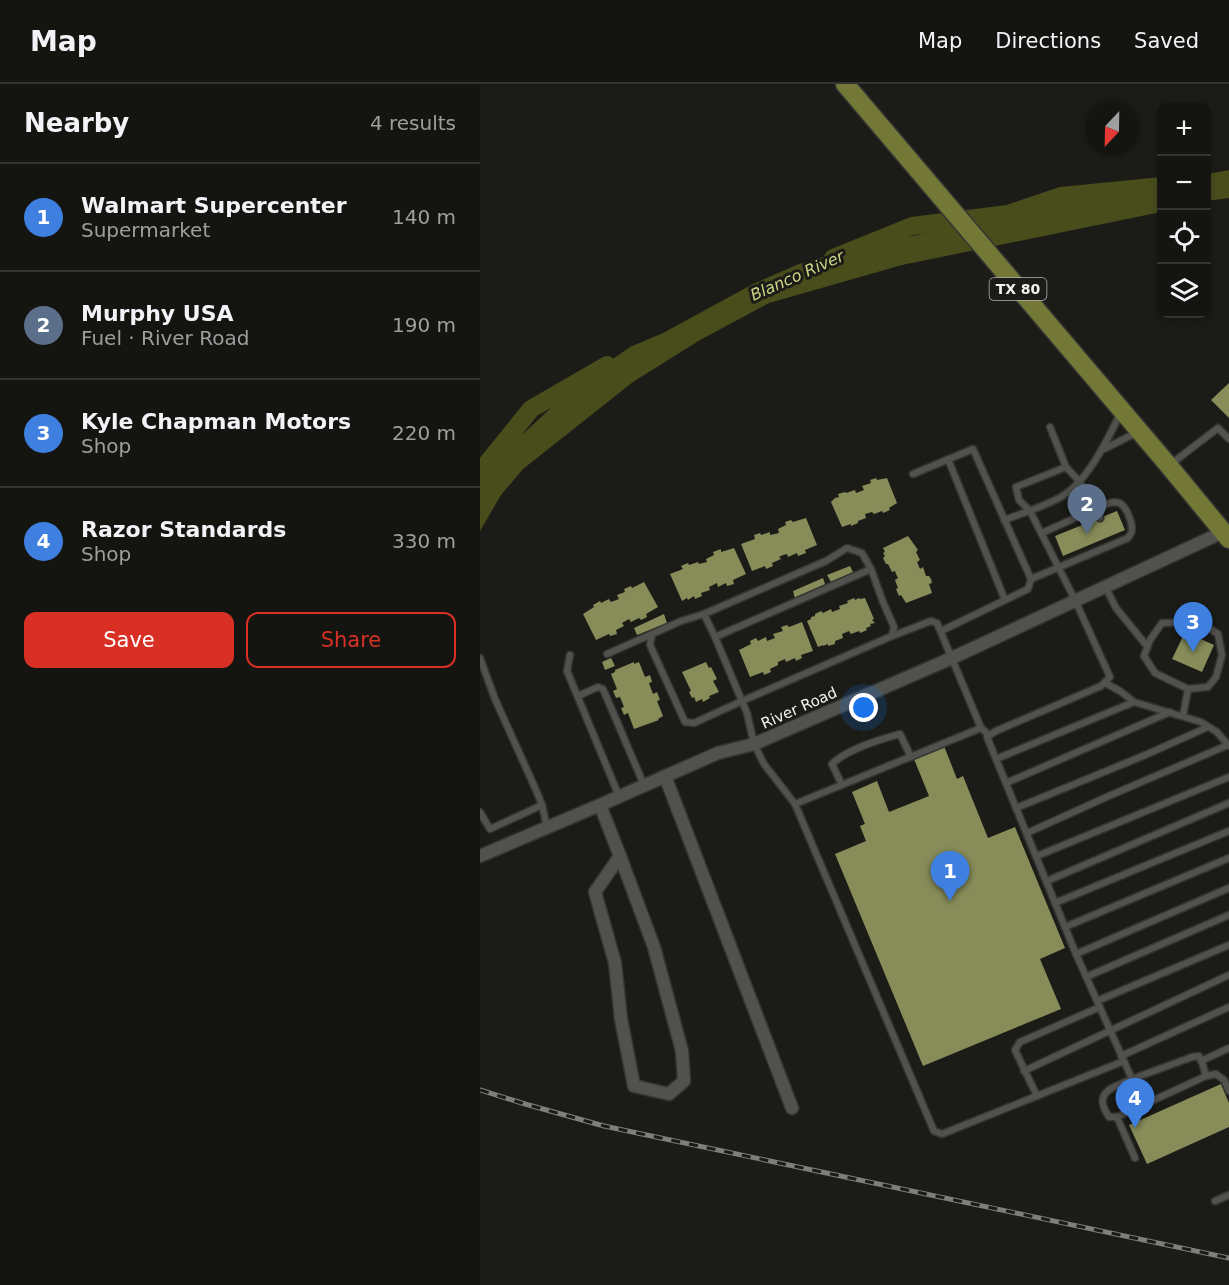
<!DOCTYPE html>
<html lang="en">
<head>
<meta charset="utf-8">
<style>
  :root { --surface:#141511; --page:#21221f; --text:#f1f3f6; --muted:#9d9f9f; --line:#333431; --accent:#d93025 }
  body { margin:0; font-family:"DejaVu Sans",sans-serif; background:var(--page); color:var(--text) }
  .controls { position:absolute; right:18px; top:18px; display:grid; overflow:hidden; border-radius:12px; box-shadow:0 3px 9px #0003 }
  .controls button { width:54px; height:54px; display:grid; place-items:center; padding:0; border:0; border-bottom:2px solid var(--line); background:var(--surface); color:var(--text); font:30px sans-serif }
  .compass { position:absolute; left:605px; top:18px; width:54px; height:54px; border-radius:50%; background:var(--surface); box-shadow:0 3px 9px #0003; rotate:202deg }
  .you { position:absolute; left:384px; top:624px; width:21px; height:21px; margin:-15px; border:4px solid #fff; border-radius:50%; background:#1a73e8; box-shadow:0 0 0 9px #1a73e833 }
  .badge { display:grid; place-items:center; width:39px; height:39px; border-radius:50%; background:var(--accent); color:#fff; font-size:20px; font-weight:700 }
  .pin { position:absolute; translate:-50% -50px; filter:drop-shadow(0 2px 3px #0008) }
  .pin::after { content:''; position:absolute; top:32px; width:21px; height:18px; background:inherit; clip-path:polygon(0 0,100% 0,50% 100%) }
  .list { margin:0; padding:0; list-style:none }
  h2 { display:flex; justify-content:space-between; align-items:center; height:78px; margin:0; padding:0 24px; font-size:26px }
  h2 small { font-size:20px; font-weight:400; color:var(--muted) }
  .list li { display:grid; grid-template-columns:39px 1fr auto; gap:18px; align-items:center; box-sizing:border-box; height:108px; padding:0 24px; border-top:2px solid var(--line) }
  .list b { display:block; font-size:22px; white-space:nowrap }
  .list p { margin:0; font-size:20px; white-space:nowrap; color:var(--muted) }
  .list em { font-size:20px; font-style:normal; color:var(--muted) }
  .actions { display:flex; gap:12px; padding:18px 24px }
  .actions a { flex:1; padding:14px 0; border:2px solid var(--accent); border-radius:12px; text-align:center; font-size:21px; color:var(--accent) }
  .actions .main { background:var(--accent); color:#fff }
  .icon { flex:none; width:33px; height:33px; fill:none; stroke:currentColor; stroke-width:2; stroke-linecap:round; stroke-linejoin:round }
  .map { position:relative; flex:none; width:749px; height:1201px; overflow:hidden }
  header { display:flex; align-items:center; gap:36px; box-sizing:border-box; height:84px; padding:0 30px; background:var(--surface); border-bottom:2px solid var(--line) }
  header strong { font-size:28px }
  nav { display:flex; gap:33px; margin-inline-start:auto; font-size:21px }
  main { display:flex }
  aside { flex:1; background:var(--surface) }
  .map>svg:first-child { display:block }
  .water { fill:#494d1b }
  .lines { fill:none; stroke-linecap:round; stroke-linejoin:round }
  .river { stroke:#494d1b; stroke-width:18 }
  .building { fill:#878c59 }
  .service-casing { stroke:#353533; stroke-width:9 }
  .minor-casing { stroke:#353533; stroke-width:15 }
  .primary-casing { stroke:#353533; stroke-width:21 }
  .service { stroke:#51524d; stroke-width:6 }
  .minor { stroke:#51524d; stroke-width:12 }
  .primary { stroke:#747837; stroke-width:18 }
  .rail-casing { stroke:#7e7f7b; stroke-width:5 }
  .rail { stroke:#1b1c17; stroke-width:3; stroke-dasharray:9; stroke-linecap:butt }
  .labels { text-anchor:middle; stroke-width:6; stroke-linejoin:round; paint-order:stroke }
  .shield { fill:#1b1c17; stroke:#b2b2af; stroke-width:1.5 }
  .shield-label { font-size:14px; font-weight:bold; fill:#f2f3f0 }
  .street-label { font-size:15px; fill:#f2f3f0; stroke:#1b1c17 }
  .water-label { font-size:16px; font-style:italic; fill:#cdd486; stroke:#1b1c17 }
</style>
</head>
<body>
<header>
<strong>Map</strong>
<nav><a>Map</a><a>Directions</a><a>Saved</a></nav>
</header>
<main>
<aside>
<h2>Nearby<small>4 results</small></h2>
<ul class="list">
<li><span class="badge" style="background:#3f7fe0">1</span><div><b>Walmart Supercenter</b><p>Supermarket</p></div><em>140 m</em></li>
<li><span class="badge" style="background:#5c6f8a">2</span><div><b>Murphy USA</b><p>Fuel · River Road</p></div><em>190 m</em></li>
<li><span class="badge" style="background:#3f7fe0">3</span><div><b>Kyle Chapman Motors</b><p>Shop</p></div><em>220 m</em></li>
<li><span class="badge" style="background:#3f7fe0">4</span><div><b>Razor Standards</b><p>Shop</p></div><em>330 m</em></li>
</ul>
<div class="actions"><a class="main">Save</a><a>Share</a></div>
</aside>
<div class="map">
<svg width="749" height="1201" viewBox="0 0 749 1201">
  <rect width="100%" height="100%" fill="#1b1c17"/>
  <g class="water">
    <path d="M749,86V114L727,117V90Z"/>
    <path d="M681,98V128L422,181L289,219L220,256L153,298L43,385L21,411L0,447V380L10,371L44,349L73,322L114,288L150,263L183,249L273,200L319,180L365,167L550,126L589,114Z"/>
  </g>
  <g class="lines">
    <g class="river">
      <path d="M353,174L432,142L528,130L581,112L682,102"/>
      <path d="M0,388L51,325L127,281"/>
    </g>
  </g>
  <g class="building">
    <path d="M749,299V334L731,316Z"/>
    <path d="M396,394L397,396L407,394L417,419L409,424L410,426L403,429L402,427L394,430L392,428L385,430L386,434L378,437V439L371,442V440L362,443L351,418L355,414L359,413L358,410L365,408L366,409L375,406L376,409L384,406L382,402L391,399L390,396Z"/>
    <path d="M637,427L645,446L583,472L575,452Z"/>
    <path d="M326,434L337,461L325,466L326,469L318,472L317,469L308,473L307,470L303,471L299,473L301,475L292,479L293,482L286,485L285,482L272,487L261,460L275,455L274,451L280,449L281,451L290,448V451L299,449L298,445L306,441L305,438L311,436L313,438Z"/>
    <path d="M428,452L438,466L436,468L440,476L437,478L440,485L443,483L446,492H449L451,495L452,499L449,500L452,509L426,519L421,511L419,512L416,505L418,504L415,496L418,494L416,490L415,487L412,488L408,480H406L403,474L405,472L403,469L405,468L403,464Z"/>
    <path d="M254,464L266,490L253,496L254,500L247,502L246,499L238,503L237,499L229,503L230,506L221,509L222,512L215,515L214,512L208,516L207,514L202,517L190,490L203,485L201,482L208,479L209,481L218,478L219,480L227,478L226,475L234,471L233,468L241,465V468Z"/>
    <path d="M370,482L374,490L351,498L347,491Z"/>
    <path d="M343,494L346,503L315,515L313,507Z"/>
    <path d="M164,498L178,523L166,530L167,533L161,536L159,534L151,538L149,535L142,539L144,542L136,546L137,550L130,552L129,550L116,556L103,530L114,523L113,521L120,517L121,519L129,515L131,518L139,515L137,511L145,508L144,505L151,502L152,504Z"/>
    <path d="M374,514L375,516L379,514L380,515L385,514L394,535L392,536L395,539L390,540L391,542L386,544L387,546L380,549L379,547L371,550L369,547L362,550L363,554L355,557V560L348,562V560L343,562V561L338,563L327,537L331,535V533L335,532V530L341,527L343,529L351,525L352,528L360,525L359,522L368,519L367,517Z"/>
    <path d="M184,530L187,539L157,551L154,544Z"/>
    <path d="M322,538L333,567L321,571L322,574L316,577L315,574L306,578L305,575L298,578V581L290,585L291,588L284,591L283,588L270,593L259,566L271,560L270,557L276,554L278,557L286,553L287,557L295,554L293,550L303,547L301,543L307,541L309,543Z"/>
    <path d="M705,548L734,561L722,588L692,575Z"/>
    <path d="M131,574L135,582L125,586L122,578Z"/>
    <path d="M154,578V580L159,578L165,593L170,591L172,598L169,599L173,610L177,608L180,616L177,617L183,632L178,635L179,636L154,645L148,629L144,631L141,624L144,623L140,613L136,614L133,607L137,605L131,590L135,588V586Z"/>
    <path d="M226,578L229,584L231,583L237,595L233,597L239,608L229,612L230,614L223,618L222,615L216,618L214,613L212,614L209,608L211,607L202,588Z"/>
    <path d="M464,662L477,695L483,692L508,754L535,743L585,864L560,875L581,925L443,982L355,770L386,757L380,742L385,740L372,708L397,697L409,728L449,712L434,675Z"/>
    <path d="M741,1000L749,1019V1043L667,1080L649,1041Z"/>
  </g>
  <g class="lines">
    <defs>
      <g id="service">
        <path d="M624,365L658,348"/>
        <path d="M468,375L525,516"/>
        <path d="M691,380L738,344L749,355"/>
        <path d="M586,383L536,403L539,416L550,427L595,516L630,593L621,602L516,647L507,653L596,870L652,995L712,973L719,972L722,978L726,992L637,1033L655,1074"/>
        <path d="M433,390L493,365L551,495L648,454C650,450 652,450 652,445C652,438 646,421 639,419C632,416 622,422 615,425L599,397L586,383L570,343"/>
        <path d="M524,436C543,429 563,423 581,413C607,398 627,357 640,330"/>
        <path d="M562,449L615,425L620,434"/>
        <path d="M367,464L382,469L391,485L403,518L414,543L412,552L262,617L214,639L205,638L170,561L172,550L201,537L224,530L346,477Z"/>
        <path d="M625,502L636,524L667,562"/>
        <path d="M224,530L235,553L267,629L274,660L284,680L315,720"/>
        <path d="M461,547L548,505L551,495"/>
        <path d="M412,552L451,537L457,539L501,644"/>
        <path d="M235,553L391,485"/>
        <path d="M127,570L172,550"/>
        <path d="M90,571L87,587L139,712"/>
        <path d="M0,574L15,615L56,706L62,721L67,743"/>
        <path d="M625,599L640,607L654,618L721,638L737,648L749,662"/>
        <path d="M98,612L118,603L123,605L164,701"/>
        <path d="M703,632L708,605L728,603L736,593L742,571L738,550L720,538L682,539L670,556L664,572L675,589L708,605"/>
        <path d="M509,651L501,644L315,720L454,1047L462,1050L644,977"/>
        <path d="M516,675L654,618"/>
        <path d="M526,699L690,628"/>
        <path d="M362,701L352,680C366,666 401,655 420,650L431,673"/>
        <path d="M536,724L663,672L728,643"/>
        <path d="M0,728L10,745L62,721"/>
        <path d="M547,749L631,711L748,661"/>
        <path d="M557,772L749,693"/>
        <path d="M567,797L749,719"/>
        <path d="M575,819L749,747"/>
        <path d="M585,843L749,774"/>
        <path d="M596,870L749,804"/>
        <path d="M606,893L749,831"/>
        <path d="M617,917L749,861"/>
        <path d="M641,972L749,923"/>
        <path d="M721,977L749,964"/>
        <path d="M544,987L749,891"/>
        <path d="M726,992L736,990L744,996L749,1007"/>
        <path d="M557,1012L535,966L540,958L620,923"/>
        <path d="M637,1033H629C612,1008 632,1004 652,995"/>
        <path d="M735,1117L749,1111"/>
      </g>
      <g id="minor">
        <path d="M185,692L312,1024"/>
        <path d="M120,721L140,772"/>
        <path d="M0,772L120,721L238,669L274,660L472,574L743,448"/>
        <path d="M140,772L174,863L202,967L204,997L189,1010L154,1002L141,935L135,879L115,808Z"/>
      </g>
      <path id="primary" d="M365,0L689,382L749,455"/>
    </defs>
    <use href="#service" class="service-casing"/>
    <use href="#minor" class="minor-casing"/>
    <use href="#primary" class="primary-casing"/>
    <use href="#service" class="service"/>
    <use href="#minor" class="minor"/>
    <use href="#primary" class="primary"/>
    <defs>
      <path id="rail" d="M0,1006L45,1020L124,1042L749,1174"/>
    </defs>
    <use href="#rail" class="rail-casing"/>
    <use href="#rail" class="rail"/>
  </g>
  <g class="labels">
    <rect class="shield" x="509.5" y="194" width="57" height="22" rx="4.5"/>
    <g class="shield-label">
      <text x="538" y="210">TX 80</text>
    </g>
    <g class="street-label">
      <text transform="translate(319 624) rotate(-24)" y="5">River Road</text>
    </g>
    <g class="water-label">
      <text transform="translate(317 191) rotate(-24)" y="6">Blanco River</text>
    </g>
  </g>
</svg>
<div class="controls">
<button>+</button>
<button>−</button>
<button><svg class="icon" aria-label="locate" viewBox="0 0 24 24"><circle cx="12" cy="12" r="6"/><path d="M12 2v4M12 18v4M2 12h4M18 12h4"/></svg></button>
<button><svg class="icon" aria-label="layers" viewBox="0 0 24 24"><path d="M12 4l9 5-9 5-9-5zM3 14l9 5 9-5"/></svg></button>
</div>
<svg class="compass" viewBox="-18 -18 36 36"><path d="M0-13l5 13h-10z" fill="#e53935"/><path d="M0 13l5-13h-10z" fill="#9d9f9f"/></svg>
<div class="you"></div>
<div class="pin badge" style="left:470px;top:817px;background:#3f7fe0">1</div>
<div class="pin badge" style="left:607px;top:450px;background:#5c6f8a">2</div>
<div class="pin badge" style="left:713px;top:568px;background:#3f7fe0">3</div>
<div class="pin badge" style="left:655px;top:1044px;background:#3f7fe0">4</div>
</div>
</main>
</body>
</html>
